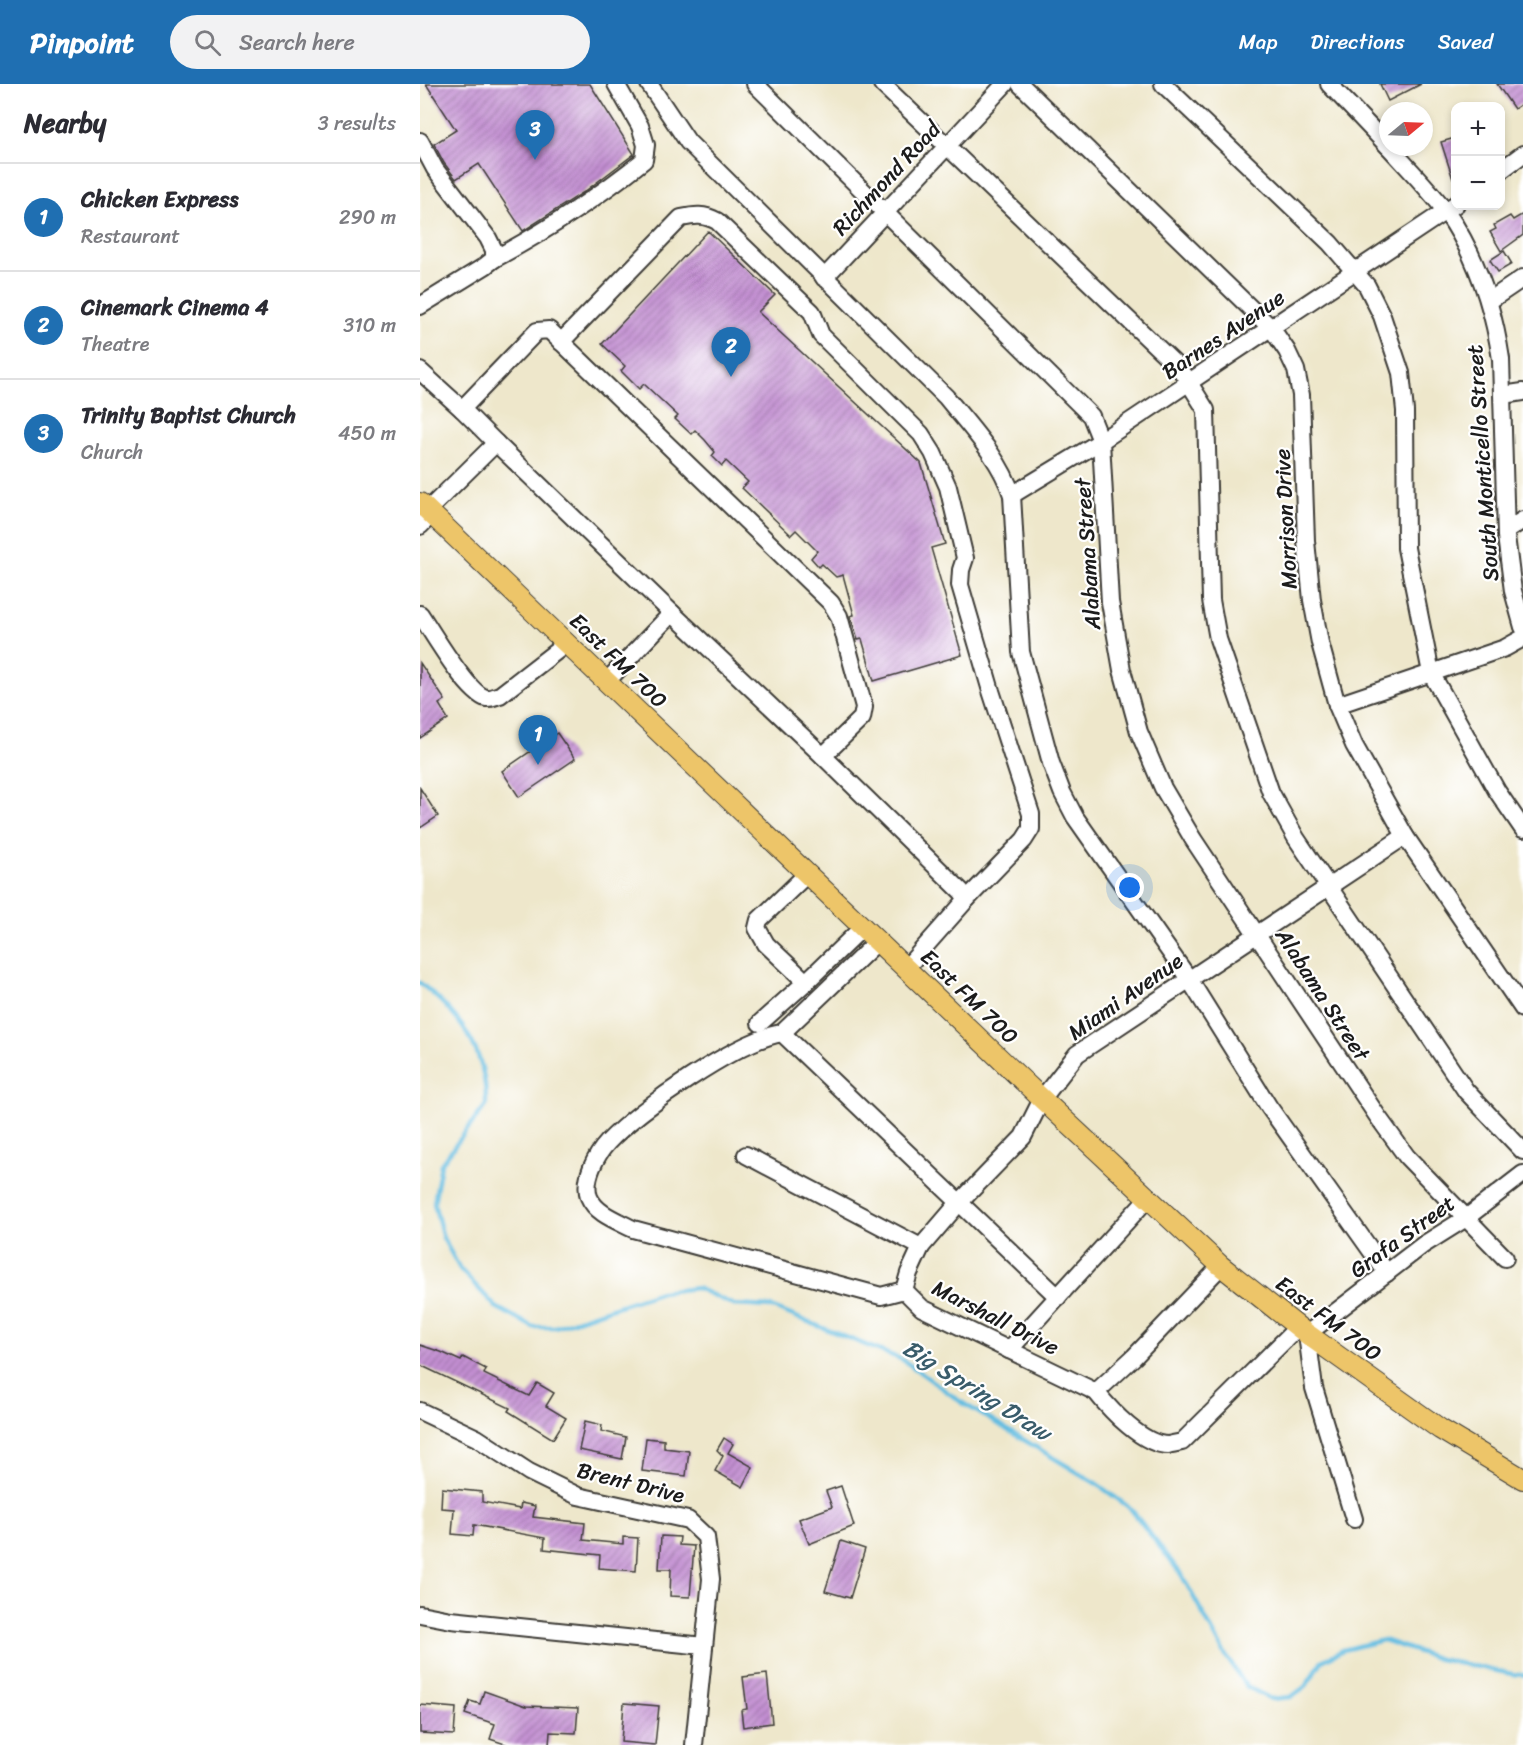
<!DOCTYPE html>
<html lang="en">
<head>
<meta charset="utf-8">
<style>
  :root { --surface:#fff; --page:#f2f2f3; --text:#2b2b33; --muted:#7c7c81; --line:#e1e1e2; --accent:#1f6fb2 }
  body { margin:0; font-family:Sriracha,sans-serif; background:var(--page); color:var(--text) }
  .controls { position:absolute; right:18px; top:18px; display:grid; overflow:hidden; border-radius:12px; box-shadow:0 3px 9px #0003 }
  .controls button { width:54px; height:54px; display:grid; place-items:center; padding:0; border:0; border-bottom:2px solid var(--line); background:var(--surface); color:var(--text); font:30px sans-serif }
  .compass { position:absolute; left:959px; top:18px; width:54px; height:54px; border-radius:50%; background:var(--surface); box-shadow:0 3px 9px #0003; rotate:71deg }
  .you { position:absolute; left:710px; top:804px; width:21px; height:21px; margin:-15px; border:4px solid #fff; border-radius:50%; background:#1a73e8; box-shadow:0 0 0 9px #1a73e833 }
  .badge { display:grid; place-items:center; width:39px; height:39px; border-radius:50%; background:var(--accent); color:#fff; font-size:20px; font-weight:700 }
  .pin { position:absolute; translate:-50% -50px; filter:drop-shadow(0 2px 3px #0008) }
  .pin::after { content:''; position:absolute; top:32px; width:21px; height:18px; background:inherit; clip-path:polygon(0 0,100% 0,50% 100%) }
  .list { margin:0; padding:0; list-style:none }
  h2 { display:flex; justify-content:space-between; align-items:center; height:78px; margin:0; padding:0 24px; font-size:26px }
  h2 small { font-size:20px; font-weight:400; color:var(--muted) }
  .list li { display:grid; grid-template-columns:39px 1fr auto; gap:18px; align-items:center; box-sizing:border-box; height:108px; padding:0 24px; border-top:2px solid var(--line) }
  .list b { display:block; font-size:22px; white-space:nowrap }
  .list p { margin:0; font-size:20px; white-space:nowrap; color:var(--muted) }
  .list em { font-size:20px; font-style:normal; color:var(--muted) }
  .icon { flex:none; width:33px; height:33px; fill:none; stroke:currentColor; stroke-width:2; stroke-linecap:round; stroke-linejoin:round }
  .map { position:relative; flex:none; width:1103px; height:1661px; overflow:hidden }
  header { display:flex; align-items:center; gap:36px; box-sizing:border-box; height:84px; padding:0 30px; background:var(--accent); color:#fff }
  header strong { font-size:28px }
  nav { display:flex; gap:33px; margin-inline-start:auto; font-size:21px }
  .search { width:420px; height:54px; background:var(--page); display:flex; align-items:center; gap:15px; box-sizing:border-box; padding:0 21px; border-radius:33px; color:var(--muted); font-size:22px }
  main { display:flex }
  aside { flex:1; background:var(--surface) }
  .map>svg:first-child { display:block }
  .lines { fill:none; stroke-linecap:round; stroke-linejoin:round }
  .stream { stroke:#64bde1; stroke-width:4.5 }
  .building { fill:url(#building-hatch) }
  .minor-casing { stroke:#3c3a36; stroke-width:20 }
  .major-casing { stroke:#3c3a36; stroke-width:22 }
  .minor { stroke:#fff; stroke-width:16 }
  .major { stroke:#edc569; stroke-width:20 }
  .labels { text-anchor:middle; stroke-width:4.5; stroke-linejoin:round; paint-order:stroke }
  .street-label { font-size:22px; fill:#1c1c1c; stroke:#fff }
  .water-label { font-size:24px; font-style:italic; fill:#395c6b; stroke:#fff }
</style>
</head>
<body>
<header>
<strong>Pinpoint</strong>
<div class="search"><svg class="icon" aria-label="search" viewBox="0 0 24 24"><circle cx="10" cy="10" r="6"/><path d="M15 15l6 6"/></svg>Search here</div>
<nav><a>Map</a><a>Directions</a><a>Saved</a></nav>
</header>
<main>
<aside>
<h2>Nearby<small>3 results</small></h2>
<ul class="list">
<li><span class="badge">1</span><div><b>Chicken Express</b><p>Restaurant</p></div><em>290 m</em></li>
<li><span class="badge">2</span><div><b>Cinemark Cinema 4</b><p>Theatre</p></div><em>310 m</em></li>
<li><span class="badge">3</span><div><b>Trinity Baptist Church</b><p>Church</p></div><em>450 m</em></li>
</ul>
</aside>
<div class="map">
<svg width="1103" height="1661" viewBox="0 0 1103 1661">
  <defs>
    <pattern id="building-hatch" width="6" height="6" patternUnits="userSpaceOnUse" patternTransform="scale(1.5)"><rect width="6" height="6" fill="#c28ed1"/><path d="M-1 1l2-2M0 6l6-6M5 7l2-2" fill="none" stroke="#9d73a9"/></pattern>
  </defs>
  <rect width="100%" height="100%" fill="#fff"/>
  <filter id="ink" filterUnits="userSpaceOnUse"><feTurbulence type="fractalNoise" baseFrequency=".0167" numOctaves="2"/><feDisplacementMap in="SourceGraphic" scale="12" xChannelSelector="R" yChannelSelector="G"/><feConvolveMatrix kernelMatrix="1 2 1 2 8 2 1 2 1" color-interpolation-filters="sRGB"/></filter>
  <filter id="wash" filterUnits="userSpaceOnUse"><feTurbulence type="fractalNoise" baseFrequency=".008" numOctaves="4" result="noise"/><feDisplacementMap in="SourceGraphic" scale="24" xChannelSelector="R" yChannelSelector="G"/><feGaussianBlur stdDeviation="1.35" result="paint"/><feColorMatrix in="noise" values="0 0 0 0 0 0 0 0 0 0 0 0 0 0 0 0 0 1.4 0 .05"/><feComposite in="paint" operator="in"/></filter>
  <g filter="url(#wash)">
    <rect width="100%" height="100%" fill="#eee7cb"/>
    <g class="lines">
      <path class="stream" d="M0,899C41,932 67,967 66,1021L21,1080L14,1119L23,1154L40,1185L76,1223L113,1243H135L241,1208L277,1204L314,1221L351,1223L483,1276L541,1318L677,1400L710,1424L761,1490L806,1572L826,1602L851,1615L871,1613L886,1602L902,1577L923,1566L963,1556L1019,1575L1092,1590L1103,1591"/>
    </g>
    <g id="blocks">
      <g class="building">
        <path d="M6,0H170L214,70L164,108L103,147L59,80L36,95L24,79L14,60L36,46Z"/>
        <path d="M960,0H1001L968,17Z"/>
        <path d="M1077,0H1103V19L1094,25Z"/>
        <path d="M1035,54V94L1033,95L1021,58Z"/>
        <path d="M1103,130V151L1081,167L1070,148L1076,145L1074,141L1090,132L1093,136Z"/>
        <path d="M288,147L355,211L338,228L501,379L525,460L511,464L542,571L454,597L442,555L438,556L430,532L434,531L423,491L416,493L402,480L399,483L391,474L397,467L376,446L371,451L322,404L328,398L306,377L302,382L292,372L295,368L285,356L275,346L271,350L255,335L258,332L224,300L219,305L201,287L205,282L182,260Z"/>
        <path d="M1084,167L1092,180L1078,188L1070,176Z"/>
        <path d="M0,579L25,616L19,620L28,635L0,654Z"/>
        <path d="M137,649L155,675L99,713L82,687Z"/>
        <path d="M0,704L18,732L0,744Z"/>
        <path d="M0,1261L21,1268L41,1277L43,1273L66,1285L64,1290L109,1312L117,1299L134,1309L126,1322L146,1334L133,1355L88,1327L90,1324L0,1281Z"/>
        <path d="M165,1337L182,1341L181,1347L206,1353L202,1375L159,1366Z"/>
        <path d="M226,1354L244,1356V1364L269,1367L266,1392L222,1387Z"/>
        <path d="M304,1354L313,1360L308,1369L333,1383L323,1403L295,1387L303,1372L297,1366Z"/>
        <path d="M421,1402L434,1442L389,1460L379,1435L412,1423L406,1407Z"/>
        <path d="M22,1404L62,1408V1418L100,1425L101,1419L115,1422L113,1433L165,1439L163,1456L203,1460V1453L218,1454L216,1487L179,1484L180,1471L124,1465L125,1454L54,1441L53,1452L32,1450L34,1425L21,1424Z"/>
        <path d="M241,1452L260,1453L259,1461L274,1462L270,1513L250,1512L251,1485H239Z"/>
        <path d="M421,1457L445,1465L430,1514L405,1507Z"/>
        <path d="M347,1590L352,1639L323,1643L321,1626L327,1625L323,1593Z"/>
        <path d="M64,1607L106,1622L158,1624L156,1649L130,1648L129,1661H88L70,1655L75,1640L45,1630L50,1617L60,1620Z"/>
        <path d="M204,1619L239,1622L235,1661L201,1658Z"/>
        <path d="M0,1621L36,1624L34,1651L0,1649Z"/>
      </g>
    </g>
  </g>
  <g filter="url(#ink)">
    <use href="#blocks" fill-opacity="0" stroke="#3c3a36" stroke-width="1.5"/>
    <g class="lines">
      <defs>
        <g id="minor">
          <path d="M229,0L268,58L526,313C550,343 580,374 592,411L601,568L631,679L642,708L655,733L769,895L849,1023L967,1189"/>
          <path d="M335,0L671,332L681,357L690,518L702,586L719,648L743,704L773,755L958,1033L987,1073L1085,1174"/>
          <path d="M462,0L761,286L786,326L791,516L798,555L851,709L876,754L1046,1007L1103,1067"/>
          <path d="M600,0L852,245L867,267L876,286L881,311L886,457L892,516L900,559L917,621L934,661L985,752L1103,925"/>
          <path d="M743,0L910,159L947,202L962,232L981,289L985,327L986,464L1011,589L1077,707L1103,745"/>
          <path d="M909,0L968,62"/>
          <path d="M0,57L15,85L68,154L74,166V175L65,182L0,222"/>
          <path d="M969,63C988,84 1010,106 1027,129C1057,173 1073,222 1081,275L1086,452L1093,507L1103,543"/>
          <path d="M1080,87L1103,70"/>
          <path d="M74,175C126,147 178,113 224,76L226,61L220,42L196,0"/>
          <path d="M404,194L585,0"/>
          <path d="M1069,217L1103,194"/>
          <path d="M141,258L261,134C275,131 284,130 297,137L392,228L401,251L501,350L513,369L528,403L545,474L541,486L540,501L571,607L611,730V745L604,756L547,815"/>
          <path d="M0,287L42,325"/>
          <path d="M1083,311L1103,308"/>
          <path d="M76,359L42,325L117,247L129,246L411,519L419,532L444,623L442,634L403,672"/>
          <path d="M592,411L681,357L1036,120"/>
          <path d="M8,426L76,359L252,529L187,597"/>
          <path d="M0,442L12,430"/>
          <path d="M1086,447L1103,436"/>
          <path d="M252,529L403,672L541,807L547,815L486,884"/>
          <path d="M0,530C12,548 48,610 66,614C71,615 75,612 80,611L147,559"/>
          <path d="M917,621L1085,564L1103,554"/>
          <path d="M387,790L339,836L337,844L346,860L386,898L443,843"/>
          <path d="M340,939L386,898"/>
          <path d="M362,949L458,857"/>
          <path d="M326,1071L501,1163L489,1189L484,1206L502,1224L676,1308C691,1327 723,1361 748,1361C752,1360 757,1359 762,1358L878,1243"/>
          <path d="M501,1163L537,1121L603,1053L622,1015L657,970L985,752"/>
          <path d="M484,1206L461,1212L213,1145C198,1137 176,1130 169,1113C163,1095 176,1071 188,1058C219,1025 318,956 362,949L638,1213"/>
          <path d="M589,1266L728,1114"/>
          <path d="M676,1308L714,1273L801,1182"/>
          <path d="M0,1327L57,1354L109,1388L158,1412L268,1436L286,1453L291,1495L274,1661"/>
          <path d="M934,1435L894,1304L887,1250L1003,1161L1046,1134L1103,1090"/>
          <path d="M0,1530L31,1536L284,1562"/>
        </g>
        <path id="major" d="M0,419L622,1015L801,1182L887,1250L1020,1345L1103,1395"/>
      </defs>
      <use href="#minor" class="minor-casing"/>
      <use href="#major" class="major-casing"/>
      <use href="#minor" class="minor"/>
      <use href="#major" class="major"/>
    </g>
  </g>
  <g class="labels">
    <g class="street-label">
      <text transform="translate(466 94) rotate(-47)" y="8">Richmond Road</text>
      <text transform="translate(803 250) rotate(-34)" y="8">Barnes Avenue</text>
      <text transform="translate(1062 379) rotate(-94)" y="8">South Monticello Street</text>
      <text transform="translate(865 435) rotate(-93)" y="8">Morrison Drive</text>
      <text transform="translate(667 470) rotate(-94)" y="8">Alabama Street</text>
      <text transform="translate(199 576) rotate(44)" y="8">East FM 700</text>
      <text transform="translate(903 910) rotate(57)" y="8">Alabama Street</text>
      <text transform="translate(550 912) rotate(44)" y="8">East FM 700</text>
      <text transform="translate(705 912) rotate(-35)" y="8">Miami Avenue</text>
      <text transform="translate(982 1152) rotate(-36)" y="8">Grafa Street</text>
      <text transform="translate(576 1233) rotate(27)" y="8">Marshall Drive</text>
      <text transform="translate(909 1234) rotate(37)" y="8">East FM 700</text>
      <text transform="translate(211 1398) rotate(14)" y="8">Brent Drive</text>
    </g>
    <g class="water-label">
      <text transform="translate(557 1306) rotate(32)" y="8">Big Spring Draw</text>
    </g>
  </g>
</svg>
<div class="controls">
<button>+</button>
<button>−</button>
</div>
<svg class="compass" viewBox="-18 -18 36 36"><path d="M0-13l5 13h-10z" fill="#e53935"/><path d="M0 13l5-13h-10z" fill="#7c7c81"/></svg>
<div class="you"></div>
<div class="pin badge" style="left:118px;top:681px">1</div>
<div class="pin badge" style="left:311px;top:293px">2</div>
<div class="pin badge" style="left:115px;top:76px">3</div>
</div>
</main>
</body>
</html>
